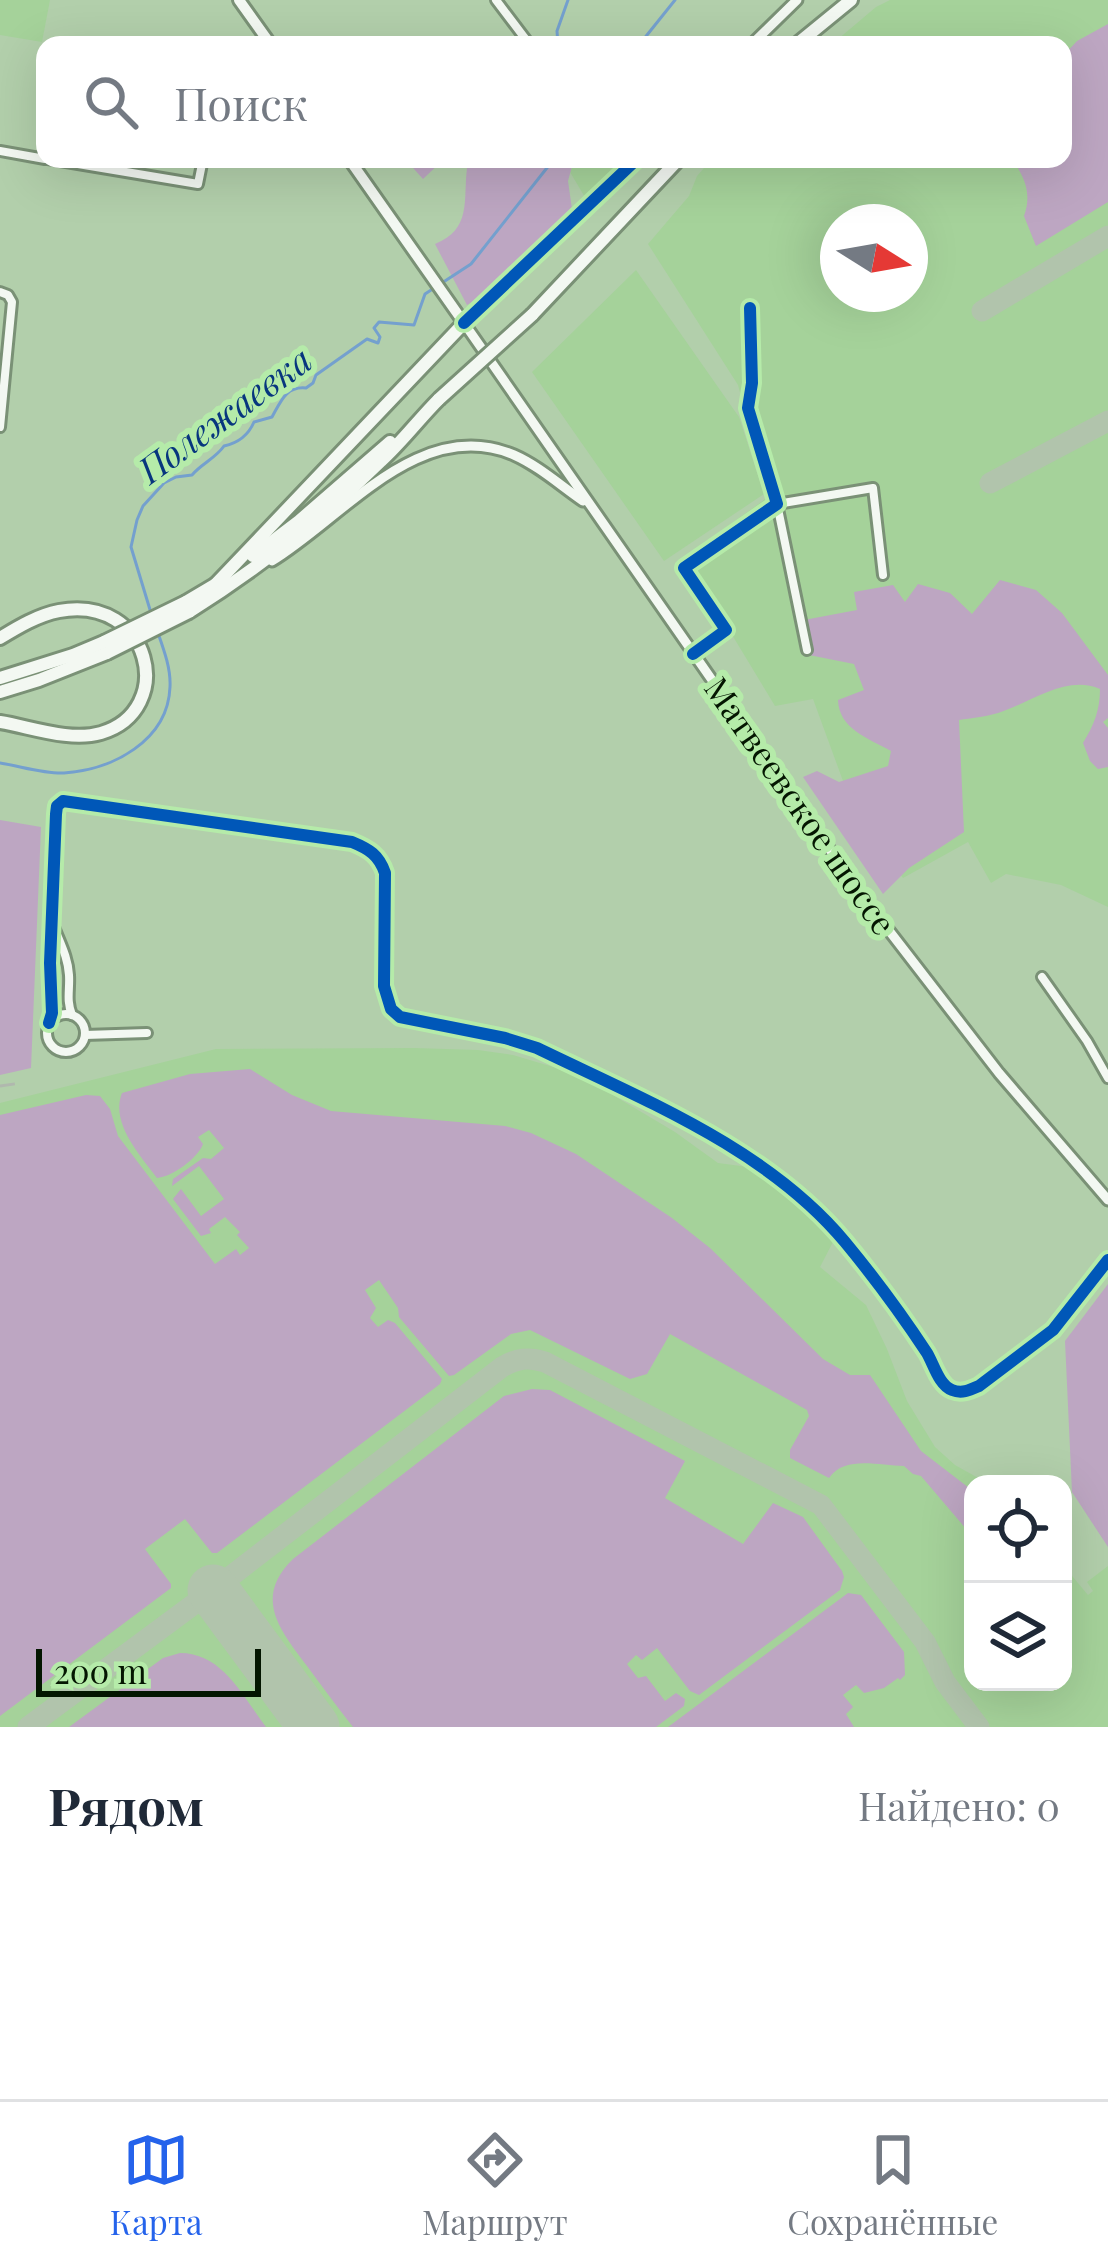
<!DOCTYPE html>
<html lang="ru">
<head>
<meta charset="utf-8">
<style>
  :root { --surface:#fff; --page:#f2f2f3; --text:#1f2937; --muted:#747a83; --line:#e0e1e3; --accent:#2563eb }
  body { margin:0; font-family:"Playfair Display",serif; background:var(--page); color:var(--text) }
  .controls { position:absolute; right:36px; bottom:36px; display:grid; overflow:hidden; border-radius:24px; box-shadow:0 12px 48px #0002 }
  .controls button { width:108px; height:108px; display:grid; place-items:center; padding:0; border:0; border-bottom:3px solid var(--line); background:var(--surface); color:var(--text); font:60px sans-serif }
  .compass { position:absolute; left:820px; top:204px; width:108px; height:108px; border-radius:50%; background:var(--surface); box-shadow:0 12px 48px #0002; rotate:101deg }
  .scale { position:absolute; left:36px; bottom:30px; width:225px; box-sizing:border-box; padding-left:12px; border:6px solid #041601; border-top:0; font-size:33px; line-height:42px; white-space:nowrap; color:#041601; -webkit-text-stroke:9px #b5eba9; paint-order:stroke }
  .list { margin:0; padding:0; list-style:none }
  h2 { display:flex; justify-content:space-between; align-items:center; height:156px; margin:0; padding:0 48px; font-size:51px }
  h2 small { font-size:39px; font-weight:400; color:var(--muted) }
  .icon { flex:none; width:66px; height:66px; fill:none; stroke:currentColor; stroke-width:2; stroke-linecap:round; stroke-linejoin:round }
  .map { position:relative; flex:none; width:1108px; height:1727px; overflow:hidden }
  .search { position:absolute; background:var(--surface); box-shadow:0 12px 48px #0002; left:36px; right:36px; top:36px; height:132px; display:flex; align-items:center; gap:30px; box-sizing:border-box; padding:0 42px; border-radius:24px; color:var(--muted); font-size:45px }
  .sheet { height:372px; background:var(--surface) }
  nav { display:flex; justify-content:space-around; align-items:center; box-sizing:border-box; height:168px; border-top:3px solid var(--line); background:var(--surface); font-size:33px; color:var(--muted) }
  nav a { display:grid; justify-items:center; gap:6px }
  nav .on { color:var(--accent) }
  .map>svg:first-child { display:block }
  .built { fill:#a5d29a; fill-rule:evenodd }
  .green { fill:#bda6c2 }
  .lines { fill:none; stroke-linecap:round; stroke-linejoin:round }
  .stream { stroke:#74a0ce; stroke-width:3 }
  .taxiway { stroke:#b1c4ac; stroke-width:21 }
  .runway { stroke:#b1c4ac; stroke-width:51 }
  .street-casing { stroke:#7a9176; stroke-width:14 }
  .secondary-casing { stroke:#7a9176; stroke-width:15 }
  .primary-casing { stroke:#7a9176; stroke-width:16 }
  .highway-casing { stroke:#7a9176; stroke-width:18 }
  .street { stroke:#f3f8f2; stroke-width:8 }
  .secondary { stroke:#f3f8f2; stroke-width:9 }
  .primary { stroke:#f3f8f2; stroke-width:10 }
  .highway { stroke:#f3f8f2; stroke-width:12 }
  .rail { stroke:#b0b8ae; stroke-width:3; stroke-dasharray:15 15; stroke-linecap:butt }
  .highway-bridge-casing { stroke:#7a9176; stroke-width:18; stroke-linecap:butt }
  .highway-bridge { stroke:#f3f8f2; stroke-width:12 }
  .cycleway-casing { stroke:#b5eba9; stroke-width:20 }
  .cycleway { stroke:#0057b8; stroke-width:12 }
  .labels { text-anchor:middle; stroke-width:12; stroke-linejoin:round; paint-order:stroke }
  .street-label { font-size:33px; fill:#041601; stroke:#b5eba9 }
  .water-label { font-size:36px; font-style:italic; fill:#07367e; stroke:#b5eba9 }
</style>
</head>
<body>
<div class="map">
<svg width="1108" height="1727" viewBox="0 0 1108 1727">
  <rect width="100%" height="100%" fill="#b2cfab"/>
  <g class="built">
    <path d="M0,0H50L42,42L0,35Z"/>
    <path d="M890,0H1108V907L1061,885L1006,874L991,883L968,842L903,878L854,811L813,699L775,706L685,557L768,497L738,385L648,244L689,196L697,176L712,159H1063V45H831L876,7ZM838,222H910V294H838Z"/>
    <path d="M576,159H623L586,199L570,172Z"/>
    <path d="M636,270L739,417L764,494L664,561L532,372Z"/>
    <path d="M414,1048L478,1050L513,1055L560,1069L596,1085L675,1132L718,1163L756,1168L834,1240L820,1267L866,1305L887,1349L907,1401L935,1447L955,1465L989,1484H973V1682H1063V1565L1088,1595L1093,1591L1087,1582L1108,1566V1727H0V1103L216,1049Z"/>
  </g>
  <g class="green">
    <path d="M1108,24V202L1036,246L1024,216C1032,194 1025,178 1012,159H1063V56L1077,41Z"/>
    <path d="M405,159H574L568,181L572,209L482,296L467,305L435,244C472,229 463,201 467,168L459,162L443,160L423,179Z"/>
    <path d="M1000,580L1036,590L1062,613L1108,675V718L1103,722L1108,728V767L1098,769L1090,761L1083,743C1094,725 1100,710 1100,689C1066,674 1030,703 998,713C985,717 971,718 959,720L964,832L909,868L883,894L803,777L817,771L839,782L888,766L891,751C868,738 839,729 838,700L864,690L854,664L809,655L804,620L857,610L854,592L893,585L905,602L918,584L950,593L972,614Z"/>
    <path d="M0,820L41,827L31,1068L0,1075Z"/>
    <path d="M250,1069L292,1095L331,1111L505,1126L531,1133L576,1154L672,1218L710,1248L823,1359L850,1375H870L921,1451L973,1491V1537L921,1476L913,1474L904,1466C879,1466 845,1455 829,1478L790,1458V1450L809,1416L807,1410L670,1334L647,1374L630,1379L530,1330L511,1334L454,1375L449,1376L399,1317L398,1308L379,1280L365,1290L376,1308L370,1318L378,1327L388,1320L395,1323L442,1379L440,1384L217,1553H212L185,1519L145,1549L171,1584V1588L0,1716V1115L86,1095L100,1096L110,1109L118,1136L215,1264L236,1249L240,1255L249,1248L237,1235L240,1232L225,1217L209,1229L211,1233L201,1236L173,1199L181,1189L201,1216L224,1199L199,1166L172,1186L173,1179L203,1158L211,1159L224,1148L209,1130L198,1137L203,1144C198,1158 172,1177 157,1178C140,1155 110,1123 122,1093L190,1074Z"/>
    <path d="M1108,1284V1547L1072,1492L1065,1341Z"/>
    <path d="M532,1389L550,1390L685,1461L665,1498L743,1544L773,1503L803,1517L842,1571L844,1577L840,1590L699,1695L690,1691L657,1648L642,1660L636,1655L627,1664L638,1678L646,1676L665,1701L676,1693L685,1699L684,1706L656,1727H353C337,1707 322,1686 307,1666C280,1630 253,1598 293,1559L504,1396Z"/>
    <path d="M848,1593L861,1595L904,1652L905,1675L900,1680L898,1678L884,1688L864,1693L856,1685L843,1695L853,1707L846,1714L854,1727H668Z"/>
    <path d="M180,1653C223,1653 243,1697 266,1727H69L163,1658Z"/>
  </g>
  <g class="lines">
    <g class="stream">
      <path d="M558,45L557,31L568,0"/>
      <path d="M639,45L675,0"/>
      <path d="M151,613L131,547L137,520L143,506L164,483L176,477L192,475C201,464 216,458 224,446C238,443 248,436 254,422L272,417C281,401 286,386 306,388L313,383L316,375L367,339L378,343L380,337L374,328L379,322L414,325L425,294L471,264L554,159"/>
      <path d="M0,763C20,766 44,774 64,773C112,770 168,741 170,687C171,669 164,650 158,633"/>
    </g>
    <g class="taxiway">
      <path d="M982,311L1108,236"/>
      <path d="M990,483L1108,421"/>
      <path d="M28,1727L213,1590L502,1367C517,1358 529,1357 545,1362L821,1505L925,1642L945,1682L979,1727"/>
    </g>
    <path class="runway" d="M213,1590L314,1727"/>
    <defs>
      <g id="street">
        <path d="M496,0L530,45"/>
        <path d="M0,151L45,159"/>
        <path d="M48,159L198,184L203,159"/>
        <path d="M0,292L8,295L12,302L0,427"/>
        <path d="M807,650L777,504L873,488L883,575"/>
        <path d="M693,654L726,630L684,568L777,504L748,408L752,383L750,308"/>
        <path d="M54,927C60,943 68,957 69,975C70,990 66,1000 72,1015"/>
        <path d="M1042,977L1087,1041L1108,1078"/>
        <circle cx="66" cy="1033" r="19"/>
        <path d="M49,1023L52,1013L50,963L56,814L57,806L63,801L352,842C369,849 379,855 385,873L384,986L391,1009L400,1017L505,1038L537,1048C644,1100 768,1149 845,1242C874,1277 902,1315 927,1353C934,1365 939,1385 952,1390C962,1394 970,1390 979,1386L1053,1330L1108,1260"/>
        <path d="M85,1035L147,1033"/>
      </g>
      <g id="secondary">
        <path d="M751,45L797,0"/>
        <path d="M637,159L464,323L860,893L999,1073L1108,1200"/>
        <path d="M272,561C343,518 420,415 514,455C539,466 561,486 583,501"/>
      </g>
      <g id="primary">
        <path d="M239,0L271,45"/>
        <path d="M349,159L464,323"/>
      </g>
      <g id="highway">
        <path d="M796,45L851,0"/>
        <path d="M532,315L679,159"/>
        <path d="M253,556L299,521L390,442"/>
        <path d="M216,584L464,323"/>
        <path d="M186,602L218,583"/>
        <path d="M189,612C257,569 324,517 381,461C402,442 419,419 439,399"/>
        <path d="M0,638C18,627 38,615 59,611C151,594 178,710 101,733C70,742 31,727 0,722"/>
        <path d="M0,678L73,655L104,642"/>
        <path d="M0,692L39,680L107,653"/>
      </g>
    </defs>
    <use href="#street" class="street-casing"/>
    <use href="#secondary" class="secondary-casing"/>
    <use href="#primary" class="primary-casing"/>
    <use href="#highway" class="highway-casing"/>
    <use href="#street" class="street"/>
    <use href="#secondary" class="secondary"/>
    <use href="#primary" class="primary"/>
    <use href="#highway" class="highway"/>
    <path class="rail" d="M0,1086L28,1082"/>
    <defs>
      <g id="highway-bridge">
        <path d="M439,399L532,315"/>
        <path d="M104,642L186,602"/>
        <path d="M107,653L189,612"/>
      </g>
    </defs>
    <use href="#highway-bridge" class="highway-bridge-casing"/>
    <use href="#highway-bridge" class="highway-bridge"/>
    <defs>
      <g id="cycleway">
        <path d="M464,323L637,159"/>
        <path d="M693,654L726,630L684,568L777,504L748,408L752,383L750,308"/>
        <path d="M49,1023L52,1013L50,963L56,814L57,806L63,801L352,842C369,849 379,855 385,873L384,986L391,1009L400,1017L505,1038L537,1048C644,1100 768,1149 845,1242C874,1277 902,1315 927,1353C934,1365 939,1385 952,1390C962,1394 970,1390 979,1386L1053,1330L1108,1260"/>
      </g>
    </defs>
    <use href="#cycleway" class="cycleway-casing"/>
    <use href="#cycleway" class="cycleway"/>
  </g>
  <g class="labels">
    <g class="street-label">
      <text transform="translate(800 806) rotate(55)" y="12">Матвеевское шоссе</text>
    </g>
    <g class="water-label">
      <text transform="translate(225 415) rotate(-36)" y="13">Полежаевка</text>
    </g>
  </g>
</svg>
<div class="controls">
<button><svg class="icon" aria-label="locate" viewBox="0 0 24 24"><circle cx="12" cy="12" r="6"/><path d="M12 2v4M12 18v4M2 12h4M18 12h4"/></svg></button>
<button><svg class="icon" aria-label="layers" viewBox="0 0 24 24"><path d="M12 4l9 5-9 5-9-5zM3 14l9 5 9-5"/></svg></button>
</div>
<svg class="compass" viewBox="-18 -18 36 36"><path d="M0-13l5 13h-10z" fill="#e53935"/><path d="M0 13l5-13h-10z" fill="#747a83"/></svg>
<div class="scale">200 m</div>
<div class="search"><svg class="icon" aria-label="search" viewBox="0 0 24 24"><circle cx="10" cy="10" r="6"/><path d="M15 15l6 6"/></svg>Поиск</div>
</div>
<section class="sheet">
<h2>Рядом<small>Найдено: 0</small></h2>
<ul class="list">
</ul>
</section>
<nav>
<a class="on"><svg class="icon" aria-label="map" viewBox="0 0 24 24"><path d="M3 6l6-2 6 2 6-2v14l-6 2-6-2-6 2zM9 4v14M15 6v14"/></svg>Карта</a>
<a><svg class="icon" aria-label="directions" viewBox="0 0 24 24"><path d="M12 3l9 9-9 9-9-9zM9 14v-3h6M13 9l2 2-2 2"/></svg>Маршрут</a>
<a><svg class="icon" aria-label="saved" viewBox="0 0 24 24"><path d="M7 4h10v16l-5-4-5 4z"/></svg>Сохранённые</a>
</nav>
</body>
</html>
